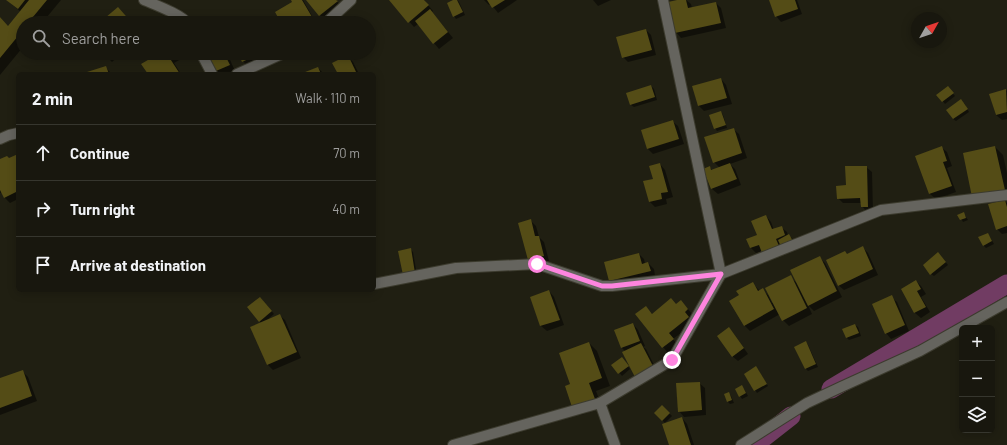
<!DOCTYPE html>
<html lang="en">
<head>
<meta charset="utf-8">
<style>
  :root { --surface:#18170e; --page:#25241c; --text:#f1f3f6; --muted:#9f9f9e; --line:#36362e }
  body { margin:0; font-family:Barlow,sans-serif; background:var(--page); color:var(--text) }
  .controls { position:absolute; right:12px; bottom:12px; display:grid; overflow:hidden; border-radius:6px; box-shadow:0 2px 10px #0003 }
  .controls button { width:36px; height:36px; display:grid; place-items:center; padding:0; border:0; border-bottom:1px solid var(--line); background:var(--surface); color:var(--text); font:20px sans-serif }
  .compass { position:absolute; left:911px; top:12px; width:36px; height:36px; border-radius:50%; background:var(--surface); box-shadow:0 2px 10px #0003; rotate:50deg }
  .stop { position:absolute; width:12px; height:12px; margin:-9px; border:3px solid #fe85df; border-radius:50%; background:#fff }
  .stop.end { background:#fe85df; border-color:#fff; box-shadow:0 1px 4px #0008 }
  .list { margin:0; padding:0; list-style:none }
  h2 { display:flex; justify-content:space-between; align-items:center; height:52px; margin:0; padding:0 16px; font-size:17px }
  h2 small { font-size:13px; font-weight:400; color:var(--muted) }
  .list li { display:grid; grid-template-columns:26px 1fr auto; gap:12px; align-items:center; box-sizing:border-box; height:56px; padding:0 16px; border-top:1px solid var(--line) }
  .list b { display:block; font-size:15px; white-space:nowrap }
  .list em { font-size:13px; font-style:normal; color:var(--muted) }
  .icon { flex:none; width:22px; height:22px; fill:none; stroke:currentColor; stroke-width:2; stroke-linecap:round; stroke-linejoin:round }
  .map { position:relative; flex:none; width:1007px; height:445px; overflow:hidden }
  .search { position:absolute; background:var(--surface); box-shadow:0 2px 10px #0003; left:16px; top:16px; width:360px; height:44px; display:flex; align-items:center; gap:10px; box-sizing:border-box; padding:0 14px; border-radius:22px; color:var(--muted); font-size:15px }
  .panel { position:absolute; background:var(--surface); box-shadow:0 2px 10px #0003; left:16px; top:72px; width:360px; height:220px; border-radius:6px }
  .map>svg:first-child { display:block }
  .shadow { fill:#0007 }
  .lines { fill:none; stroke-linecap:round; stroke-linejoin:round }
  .canal { stroke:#713c63; stroke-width:19 }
  .building { fill:#544c16 }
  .minor-casing { stroke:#3c3b2e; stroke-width:12 }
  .minor { stroke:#65645e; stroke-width:10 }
  .route { stroke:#fe85df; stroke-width:5 }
</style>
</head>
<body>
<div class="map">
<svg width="1007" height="445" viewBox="0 0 1007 445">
  <rect width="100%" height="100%" fill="#201f12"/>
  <g class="shadow">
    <path d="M7,0H61L42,23H23V47L0,75V17L8,27L21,12Z"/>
    <path d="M292,0H303L316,23H283L294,3Z"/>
    <path d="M308,0H336L342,7L325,21Z"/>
    <path d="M390,0H424L433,11L432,12L453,38L439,49L418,24L414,27Z"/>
    <path d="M455,0H457L459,2L465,15L456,19L454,16Z"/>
    <path d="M484,0H517L498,13L491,4L489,5Z"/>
    <path d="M593,0H611L598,6Z"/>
    <path d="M681,0H686L691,4L692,8L716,3L721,8L726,28L681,38L676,32Z"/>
    <path d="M770,0H797L802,14L781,22L776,16Z"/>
    <path d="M646,30L651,35L656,55L628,62L623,57Z"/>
    <path d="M103,53H122L112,62Z"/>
    <path d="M161,53H177L181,59L174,63L181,74H149Z"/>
    <path d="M209,53H227L235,71L227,74H220L217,71Z"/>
    <path d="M240,53H259L262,61L248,67L243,61Z"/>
    <path d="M348,57L353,62L359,74H339Z"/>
    <path d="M106,68L112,74H89Z"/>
    <path d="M318,68L324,74H303Z"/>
    <path d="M721,79L726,85L732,104L704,111L699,106L693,87Z"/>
    <path d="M651,86L654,89L657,100L634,107L631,105Z"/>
    <path d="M950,90L955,96L945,104L938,95Z"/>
    <path d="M1006,90L1007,91V119L1002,120L996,115L990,95Z"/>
    <path d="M964,103L969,112L956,121L953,119Z"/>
    <path d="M721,112L723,115L727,128L717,131L715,128Z"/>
    <path d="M672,121L678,126L684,144L653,154L648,149Z"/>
    <path d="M733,129L739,134L747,158L730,164L735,169L741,185L718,194L712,189L704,170L710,168L713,171L720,168L714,162Z"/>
    <path d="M941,147L947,152L952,166L947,168L956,192L936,199L930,194L916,156Z"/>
    <path d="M995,147L1003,155L1007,173V198L981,204L973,196Z"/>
    <path d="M18,155V199L10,203L5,198L2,192L0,193V161L9,159Z"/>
    <path d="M660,164L665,170L673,197L666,199L667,204L655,207L650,202L644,182L654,179Z"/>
    <path d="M866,167L872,172L873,212H867L862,206V203H843L838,198L847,186Z"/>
    <path d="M1005,201L1007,203V233L1002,234L997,229Z"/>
    <path d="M963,213L968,220L963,222L959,215Z"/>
    <path d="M766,216L771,222L774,230L781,227L787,232L788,236H789L792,238L795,246L762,251L756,253L751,248L758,235Z"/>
    <path d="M530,220L536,226L539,237L544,242L549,261L534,265L529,260Z"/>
    <path d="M987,234L990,237L994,244L986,248L983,245Z"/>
    <path d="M863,248L868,253L878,275L844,290L838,285L847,255Z"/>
    <path d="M410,249L413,252L417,275L399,251Z"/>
    <path d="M639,254L644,259L645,264L648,263L654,269L655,276L616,286L610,281Z"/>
    <path d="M941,256L948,265L934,276L931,274Z"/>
    <path d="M819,257L825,263L842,297L814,311L808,305L812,314L789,326L783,320L780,314L750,331L745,326L731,301L740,296L752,283L760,291L762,290L768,295L772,303H774L790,277L798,284Z"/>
    <path d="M916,281L921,286L926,294L921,297L930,312L921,318L915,313L902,289Z"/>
    <path d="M549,291L554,297L564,325L547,331L541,326L531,297Z"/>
    <path d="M891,297L897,302L909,331L891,339L886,333Z"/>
    <path d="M262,300L274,314L268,319L279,315L285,320L301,358L273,370L268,365L251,327L261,323L248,307Z"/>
    <path d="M681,301L693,315L690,318L694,323L673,339L678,345L668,353L636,314L646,307L653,315L677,305Z"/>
    <path d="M633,324L638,330L645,346L643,347L646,349L659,375L642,384L637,378L625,351L622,348Z"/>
    <path d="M855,325L858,327L861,336L849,340L847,338Z"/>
    <path d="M729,328L734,334L748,354L738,361L732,356Z"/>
    <path d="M806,342L808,345L818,367L808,371L806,369L795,347Z"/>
    <path d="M589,343L597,351L610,386L596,391L602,407L581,415L573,407L571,384Z"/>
    <path d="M624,361L630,369L622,376L613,365Z"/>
    <path d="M758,370L768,386L757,393L755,390L745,374Z"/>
    <path d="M23,372L28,377L37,401L0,415V380Z"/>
    <path d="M699,383L705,388L706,415L684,417L679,411Z"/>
    <path d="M744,389L748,396L742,399L740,396Z"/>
    <path d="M728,393L731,396L734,403L730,404L728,402L725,395Z"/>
    <path d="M662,406L672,416L665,423L655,413Z"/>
    <path d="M682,418L687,424L694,445H670Z"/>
  </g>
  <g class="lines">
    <g class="canal">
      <path d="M831,389L1007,284"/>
      <path d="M754,445L791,416"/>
    </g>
  </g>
  <g class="building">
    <path d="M6,0H25L18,9Z"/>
    <path d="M29,0H47L28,23H23V30L0,58V17L8,26Z"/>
    <path d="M291,0H302L315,22L313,23H281L275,12L292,2Z"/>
    <path d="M306,0H336L338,1L319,16Z"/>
    <path d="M389,0H424L429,5L408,23Z"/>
    <path d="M453,0H457L463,12L453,17L447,3Z"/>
    <path d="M487,0H505L492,8Z"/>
    <path d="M677,0H686L688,8L716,2L721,23L675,33L668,2Z"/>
    <path d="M769,0H795L798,9L775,17Z"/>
    <path d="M118,7L132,23H99Z"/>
    <path d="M430,9L448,32L433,44L415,21Z"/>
    <path d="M646,29L652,50L622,58L616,37Z"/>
    <path d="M160,53H176L169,57L180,74H148L141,64Z"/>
    <path d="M208,53H224L230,65L216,71Z"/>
    <path d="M238,53H256L257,55L242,62Z"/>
    <path d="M348,55L357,74H338L332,63Z"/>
    <path d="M106,66L109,74H88L87,72Z"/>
    <path d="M318,67L321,74H300Z"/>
    <path d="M721,78L727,98L698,106L692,86Z"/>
    <path d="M651,85L655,97L630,105L626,93Z"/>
    <path d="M948,86L954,93L942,102L936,95Z"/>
    <path d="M1006,89L1007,112L996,115L989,94Z"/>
    <path d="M961,99L968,109L953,119L946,110Z"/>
    <path d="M721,111L726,125L714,129L709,115Z"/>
    <path d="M673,120L679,139L647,149L641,130Z"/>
    <path d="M734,128L742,153L713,163L704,137Z"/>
    <path d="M942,146L947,161L943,162L952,186L929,194L915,156Z"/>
    <path d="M995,146L1005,190L972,197L963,153Z"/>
    <path d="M18,154V191L4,198L0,190V159L7,156L9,158Z"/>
    <path d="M660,163L668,192L661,193L662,199L649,202L643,181L653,179L649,166Z"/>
    <path d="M730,163L737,179L711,189L703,169L710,166L711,170Z"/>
    <path d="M845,166H867L868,207H861L860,198L837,199L836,186L846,185Z"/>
    <path d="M1005,200L1007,207V226L996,230L988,204Z"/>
    <path d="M964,212L966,218L960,220L957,215Z"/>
    <path d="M766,215L772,229L782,226L785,235L776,239L779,246L762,253L759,245L750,248L746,239L757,235L751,221Z"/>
    <path d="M531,219L535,236H539L544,256L528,260L518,223Z"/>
    <path d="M988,233L992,241L983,246L978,237Z"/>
    <path d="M789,234L794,243L782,249L778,240Z"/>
    <path d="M863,246L873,269L838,286L826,260L845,251L847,254Z"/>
    <path d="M411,248L415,273L403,275L398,251Z"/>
    <path d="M938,252L946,262L930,275L923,265Z"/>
    <path d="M639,253L642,264L648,262L651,271L609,281L604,262Z"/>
    <path d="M820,256L837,291L808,306L790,270Z"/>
    <path d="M791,275L807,308L782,321L765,288Z"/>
    <path d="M916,280L921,289L917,291L926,307L914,313L901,289Z"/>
    <path d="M753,282L758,291L763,288L774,309L744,326L729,301L739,295L736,291Z"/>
    <path d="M549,290L560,320L540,326L530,297Z"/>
    <path d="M892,295L905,325L885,334L872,304Z"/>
    <path d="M260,297L272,311L259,322L247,307Z"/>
    <path d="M671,298L676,304L681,300L688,309L685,312L689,317L669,333L674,339L662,348L635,314L646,306L652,314Z"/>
    <path d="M280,314L297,352L267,365L250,327Z"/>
    <path d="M633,323L640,341L621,348L614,330Z"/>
    <path d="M855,324L859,333L846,338L842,329Z"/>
    <path d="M729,327L744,348L732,357L717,336Z"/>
    <path d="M806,341L816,364L805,369L794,347Z"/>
    <path d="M589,342L602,378L589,383L595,399L572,407L565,386L570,384L559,353Z"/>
    <path d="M641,343L655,370L636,379L622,352Z"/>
    <path d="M622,357L629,366L618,374L611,365Z"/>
    <path d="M756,366L767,384L754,391L744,374Z"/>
    <path d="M23,370L32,396L0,408V378Z"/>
    <path d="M700,382L702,410L678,412L676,383Z"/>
    <path d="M742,385L746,393L739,397L735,389Z"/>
    <path d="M729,392L732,400L727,402L724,394Z"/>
    <path d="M662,405L670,413L662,421L654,413Z"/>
    <path d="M682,417L691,445H669L662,424Z"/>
  </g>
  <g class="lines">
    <defs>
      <g id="minor">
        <path d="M144,0C153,4 183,15 187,23"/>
        <path d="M326,23L351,0"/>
        <path d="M201,53L212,74"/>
        <path d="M237,74L284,53"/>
        <path d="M0,139L9,135L18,133"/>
        <path d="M374,284L456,268L537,264L602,286H612L721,274L881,210L1007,195"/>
        <path d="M600,403L615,445"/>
        <path d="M453,445L600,403L672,360L721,274L663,0"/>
        <path d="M741,445L807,403L841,387L920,351L1007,302"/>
      </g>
    </defs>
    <use href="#minor" class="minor-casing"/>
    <use href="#minor" class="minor"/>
  </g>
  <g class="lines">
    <path class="route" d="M537,264L602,286H612L721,274L672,360"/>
  </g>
</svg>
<div class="controls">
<button>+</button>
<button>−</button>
<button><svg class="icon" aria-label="layers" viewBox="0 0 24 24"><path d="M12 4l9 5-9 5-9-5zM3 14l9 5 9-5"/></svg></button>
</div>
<svg class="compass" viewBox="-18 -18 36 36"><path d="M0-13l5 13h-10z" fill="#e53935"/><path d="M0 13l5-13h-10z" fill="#9f9f9e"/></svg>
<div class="stop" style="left:537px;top:264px"></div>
<div class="stop end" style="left:672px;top:360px"></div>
<div class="search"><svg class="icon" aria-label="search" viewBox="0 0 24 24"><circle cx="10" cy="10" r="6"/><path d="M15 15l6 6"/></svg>Search here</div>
<section class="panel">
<h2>2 min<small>Walk · 110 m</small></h2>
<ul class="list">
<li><svg class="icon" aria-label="ahead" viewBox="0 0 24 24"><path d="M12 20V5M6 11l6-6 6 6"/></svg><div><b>Continue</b></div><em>70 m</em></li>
<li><svg class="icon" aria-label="right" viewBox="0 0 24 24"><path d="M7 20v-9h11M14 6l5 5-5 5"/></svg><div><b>Turn right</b></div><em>40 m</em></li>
<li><svg class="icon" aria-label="arrive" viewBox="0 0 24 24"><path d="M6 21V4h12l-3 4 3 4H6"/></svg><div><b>Arrive at destination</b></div></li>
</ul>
</section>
</div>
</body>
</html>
